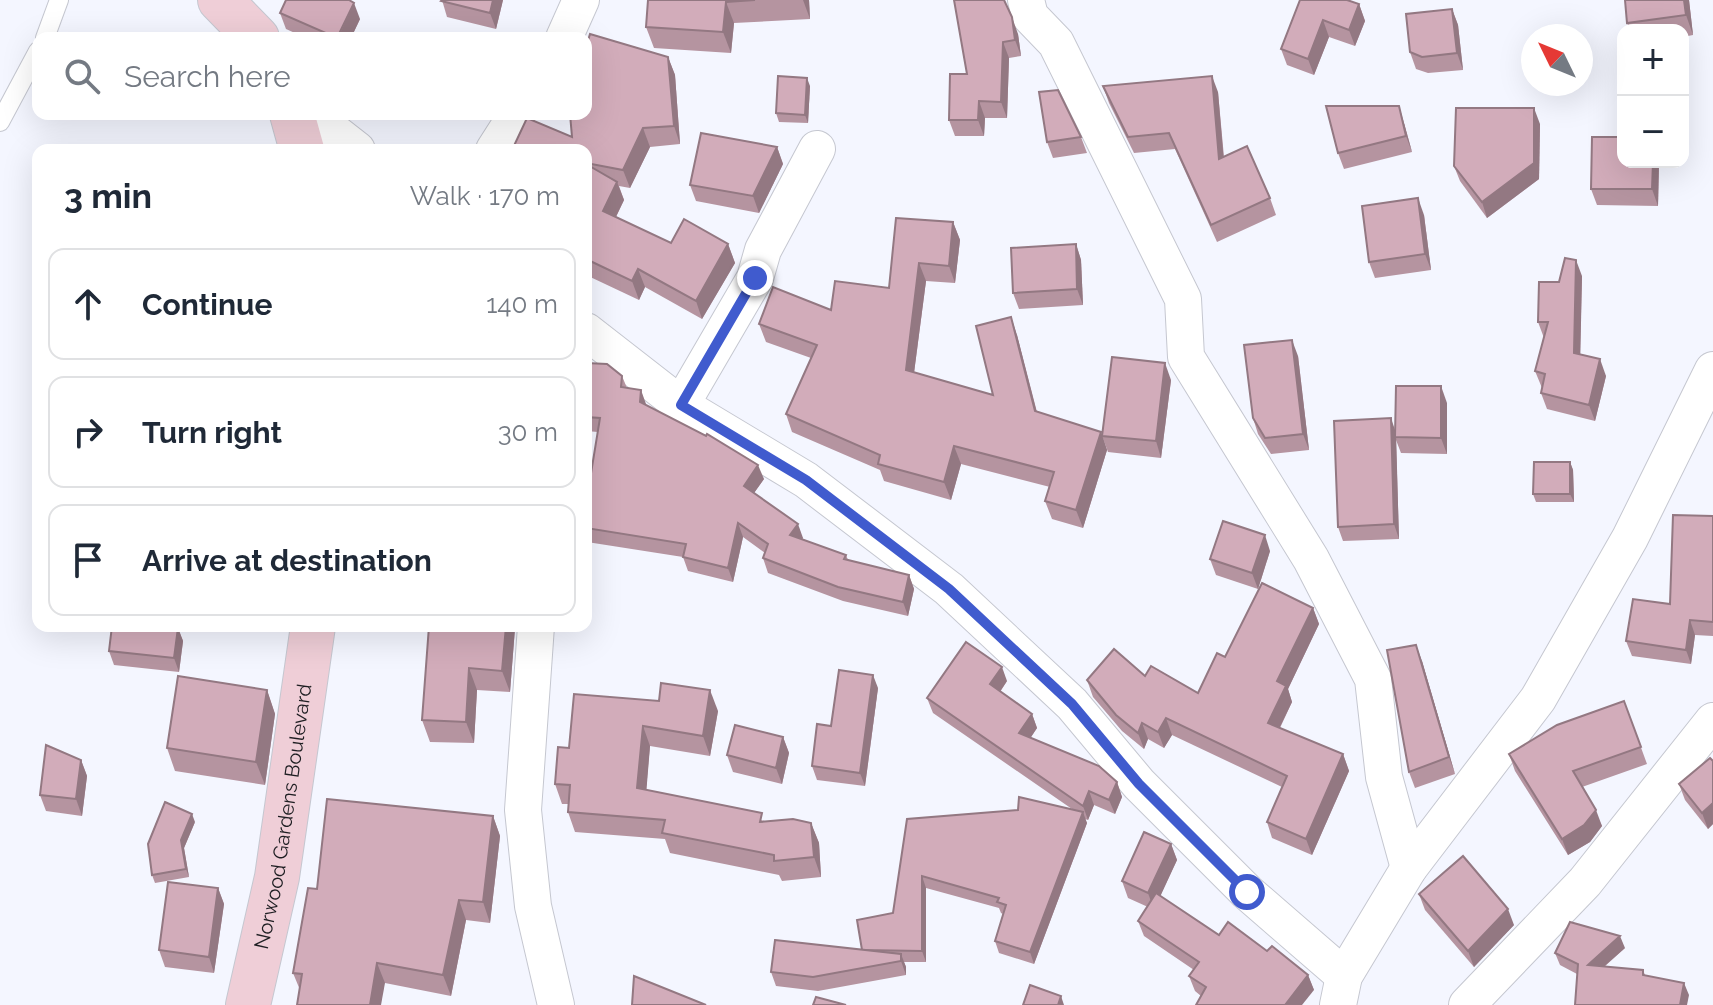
<!DOCTYPE html>
<html lang="en">
<head>
<meta charset="utf-8">
<style>
  :root { --surface:#fff; --page:#f2f2f3; --text:#1f2937; --muted:#747a83; --line:#e0e1e3 }
  body { margin:0; font-family:Raleway,sans-serif; background:var(--page); color:var(--text) }
  .controls { position:absolute; right:24px; top:24px; display:grid; overflow:hidden; border-radius:16px; box-shadow:0 8px 32px #0002 }
  .controls button { width:72px; height:72px; display:grid; place-items:center; padding:0; border:0; border-bottom:2px solid var(--line); background:var(--surface); color:var(--text); font:40px sans-serif }
  .compass { position:absolute; left:1521px; top:24px; width:72px; height:72px; border-radius:50%; background:var(--surface); box-shadow:0 8px 32px #0002; rotate:313deg }
  .stop { position:absolute; width:24px; height:24px; margin:-18px; border:6px solid #405bce; border-radius:50%; background:#fff }
  .stop.end { background:#405bce; border-color:#fff; box-shadow:0 2px 8px #0008 }
  .list { margin:0; padding:0; list-style:none }
  h2 { display:flex; justify-content:space-between; align-items:center; height:104px; margin:0; padding:0 32px; font-size:34px }
  h2 small { font-size:26px; font-weight:400; color:var(--muted) }
  .list li { display:grid; grid-template-columns:52px 1fr auto; gap:24px; align-items:center; box-sizing:border-box; height:112px; margin:0 16px 16px; padding:0 16px; border:2px solid var(--line); border-radius:16px }
  .list b { display:block; font-size:30px; white-space:nowrap }
  .list em { font-size:26px; font-style:normal; color:var(--muted) }
  .icon { flex:none; width:44px; height:44px; fill:none; stroke:currentColor; stroke-width:2; stroke-linecap:round; stroke-linejoin:round }
  .map { position:relative; flex:none; width:1713px; height:1005px; overflow:hidden }
  .search { position:absolute; background:var(--surface); box-shadow:0 8px 32px #0002; left:32px; top:32px; width:560px; height:88px; display:flex; align-items:center; gap:20px; box-sizing:border-box; padding:0 28px; border-radius:16px; color:var(--muted); font-size:30px }
  .panel { position:absolute; background:var(--surface); box-shadow:0 8px 32px #0002; left:32px; top:144px; width:560px; height:488px; border-radius:16px }
  .map>svg:first-child { display:block }
  .lines { fill:none; stroke-linecap:round; stroke-linejoin:round }
  .lane-casing { stroke:#c5c7d0; stroke-width:20 }
  .street-casing { stroke:#c5c7d0; stroke-width:38 }
  .secondary-casing { stroke:#c5c7d0; stroke-width:46 }
  .lane { stroke:#fff; stroke-width:18 }
  .street { stroke:#fff; stroke-width:36 }
  .secondary { stroke:#efced7; stroke-width:44 }
  .wall { fill:#b594a0 }
  .shaded-wall { fill:#937882 }
  .building { fill:#d2acba; stroke:#937882; stroke-width:2 }
  .route { stroke:#405bce; stroke-width:10 }
  .labels { text-anchor:middle; stroke-width:6; stroke-linejoin:round; paint-order:stroke }
  .street-label { font-size:20px; fill:#1e1e22; stroke:#fff }
</style>
</head>
<body>
<div class="map">
<svg width="1713" height="1005" viewBox="0 0 1713 1005">
  <rect width="100%" height="100%" fill="#f4f6ff"/>
  <g class="lines">
    <defs>
      <g id="lane">
        <path d="M45,38L59,0"/>
        <path d="M0,122L38,51"/>
      </g>
      <g id="street">
        <path d="M1026,0L1030,16L1056,43L1183,299L1186,357L1311,559L1373,679L1384,777L1409,868"/>
        <path d="M564,38L581,0"/>
        <path d="M311,114L357,150"/>
        <path d="M494,150L517,114"/>
        <path d="M586,331L681,405L806,480L949,589L1072,704L1139,784L1247,892L1344,976"/>
        <path d="M681,405L755,278L763,250L817,149"/>
        <path d="M536,626L523,810L533,906L556,1005"/>
        <path d="M1338,1005L1344,976L1409,868L1538,699L1630,538L1713,370"/>
        <path d="M1467,1005L1585,882L1713,721"/>
      </g>
      <g id="secondary">
        <path d="M220,0L257,38"/>
        <path d="M292,114L302,150"/>
        <path id="s1" d="M248,1005L277,877L313,626"/>
      </g>
    </defs>
    <use href="#lane" class="lane-casing"/>
    <use href="#street" class="street-casing"/>
    <use href="#secondary" class="secondary-casing"/>
    <use href="#lane" class="lane"/>
    <use href="#street" class="street"/>
    <use href="#secondary" class="secondary"/>
  </g>
  <g class="wall">
    <path d="M442,0H503L496,29L447,17Z"/>
    <path d="M648,0H809L810,19L734,23L731,53L654,48L646,27Z"/>
    <path d="M954,0L1018,34L1021,56L1009,58L1007,118H985L984,136H955L949,120L967,74Z"/>
    <path d="M1300,0L1359,4L1365,21L1355,46L1329,37L1314,75L1287,65L1281,49Z"/>
    <path d="M1689,0L1693,35L1683,37V30H1630L1627,23Z"/>
    <path d="M1452,9L1458,25L1463,70L1428,73L1416,69L1410,52Z"/>
    <path d="M280,13L360,19L351,38H306L286,29Z"/>
    <path d="M668,57L675,75L680,144L650,147L630,188L619,186L624,200L616,217L671,243L728,244L735,263L702,319L645,287L639,300L586,275V150L572,137Z"/>
    <path d="M810,86L808,123L779,122L776,113Z"/>
    <path d="M1103,86L1218,92L1224,157L1270,198L1276,215L1217,242L1175,149L1134,153L1109,103Z"/>
    <path d="M1404,123L1412,152L1344,169L1338,153Z"/>
    <path d="M1540,124L1539,179L1487,218L1460,181L1454,166Z"/>
    <path d="M1081,137L1087,153L1053,158L1047,142Z"/>
    <path d="M777,147L783,164L759,213L696,201L690,185Z"/>
    <path d="M1623,162H1659L1658,206L1597,205L1591,189Z"/>
    <path d="M1424,215L1431,270L1375,278L1369,262Z"/>
    <path d="M953,222L960,240L955,283L926,281L914,373L993,395L1017,335L1037,412L1101,432L1107,450L1083,528L1052,519L1045,501L1050,487L961,464L951,500L884,481L880,470L792,432L786,414L811,358L766,342L759,324L831,310L889,288Z"/>
    <path d="M1076,244L1081,260L1083,305L1019,309L1013,293Z"/>
    <path d="M1582,276L1580,354L1606,376L1595,421L1547,409L1541,393L1542,388L1535,371L1544,338L1538,322L1559,282Z"/>
    <path d="M1298,356L1309,450L1271,454L1258,434L1253,418Z"/>
    <path d="M586,363L622,376L627,388L646,405L764,479L754,493L803,538L802,539L846,555L848,560L909,575L914,589L908,616L843,601L768,573L763,558L765,553L743,537L733,582L688,571L683,557L587,542L586,538V504L598,432L586,431Z"/>
    <path d="M1171,380L1161,458L1108,452L1102,436Z"/>
    <path d="M1447,403V454L1401,453L1396,440L1399,539L1343,541L1338,527L1395,431Z"/>
    <path d="M1570,462L1573,470L1574,502H1536L1533,494Z"/>
    <path d="M1713,516V636L1695,635L1691,664L1632,656L1626,641L1670,604Z"/>
    <path d="M1270,551L1258,589L1216,575L1210,559Z"/>
    <path d="M1313,608L1319,624L1288,689L1292,702L1280,728L1343,754L1349,771L1312,855L1272,838L1267,822L1282,787L1172,735L1164,748L1148,739L1144,749L1122,731L1093,697L1087,680L1145,676L1198,693L1225,657Z"/>
    <path d="M429,626L515,628L510,692L477,690L474,743L430,742L422,720Z"/>
    <path d="M178,628L183,641L179,672L114,665L109,651Z"/>
    <path d="M1422,661L1455,774L1415,788L1409,772Z"/>
    <path d="M1007,681L1000,692L1032,714L1037,728L1030,738L1117,782L1122,797L1115,814L1094,805L1088,820L1085,819L1087,823L1034,964L999,953L995,941L1003,914L1001,913L999,908L926,888V962H904L906,967V975L818,991L776,986L771,972L862,950L893,913L907,819L1072,809L933,713L927,698Z"/>
    <path d="M878,688L865,786L817,780L812,766L831,726Z"/>
    <path d="M267,690L275,714L265,785L175,771L167,748Z"/>
    <path d="M574,694L718,711L710,756L650,746L646,790L765,821L811,823L819,843L821,877L782,881L779,875L670,853L665,839L575,832L568,812V804H562L555,784L569,748Z"/>
    <path d="M1624,701L1647,764L1582,787L1602,826L1590,842L1568,855L1515,771L1509,754Z"/>
    <path d="M783,737L789,753L782,784L733,772L727,755Z"/>
    <path d="M81,760L87,776L82,816L46,811L40,795Z"/>
    <path d="M1713,761V824L1708,829L1685,800L1679,784Z"/>
    <path d="M493,816L500,836L490,923L466,920L451,996L385,983L300,990L293,973L317,889Z"/>
    <path d="M195,822L184,848L189,877L155,883L152,875Z"/>
    <path d="M1171,844L1177,860L1160,896L1219,935L1267,951L1308,975L1314,990L1201,996L1195,991L1189,976L1194,970L1144,936L1138,921L1148,907L1128,898L1122,881Z"/>
    <path d="M218,888L224,904L214,973L165,967L159,950Z"/>
    <path d="M1419,894L1514,925L1474,967L1425,910Z"/>
    <path d="M1625,948L1604,967L1643,970L1645,975L1689,995L1577,974L1560,965L1555,953Z"/>
  </g>
  <g class="shaded-wall">
    <path d="M493,0H503L496,29L490,13Z"/>
    <path d="M803,0H809L810,19Z"/>
    <path d="M1684,0H1689L1693,35L1686,15Z"/>
    <path d="M726,2L734,23L731,53L723,32Z"/>
    <path d="M354,3L360,19L351,38H338Z"/>
    <path d="M1359,4L1365,21L1355,46L1349,30Z"/>
    <path d="M1452,9L1458,25L1463,70L1457,53Z"/>
    <path d="M1012,17L1018,34L1021,56L1015,40Z"/>
    <path d="M1323,20L1329,37L1314,75L1308,59Z"/>
    <path d="M1003,42L1009,58L1007,118L1001,102Z"/>
    <path d="M668,57L675,75L680,144L674,126Z"/>
    <path d="M1212,76L1218,92L1225,175L1219,159Z"/>
    <path d="M807,78L810,86L808,123L805,115Z"/>
    <path d="M979,101L985,118L984,136L978,120Z"/>
    <path d="M1399,106L1404,123L1412,152L1406,136Z"/>
    <path d="M1534,108L1540,124L1539,179L1487,218L1482,202Z"/>
    <path d="M643,128L650,147L630,188L623,170Z"/>
    <path d="M777,147L783,164L759,213L753,196Z"/>
    <path d="M1653,162H1659L1658,206L1652,189Z"/>
    <path d="M617,182L624,200L610,229L603,211Z"/>
    <path d="M1418,198L1424,215L1431,270L1425,254Z"/>
    <path d="M953,222L960,240L955,283L949,266Z"/>
    <path d="M728,244L735,263L702,319L696,301Z"/>
    <path d="M1076,244L1081,260L1083,305L1077,289Z"/>
    <path d="M1576,260L1582,276L1580,369L1574,353Z"/>
    <path d="M919,263L926,281L912,388L906,370Z"/>
    <path d="M638,269L645,287L639,300L632,281Z"/>
    <path d="M1011,317L1017,335L1041,429L1035,411Z"/>
    <path d="M1292,340L1298,356L1309,450L1303,434Z"/>
    <path d="M1600,359L1606,376L1595,421L1589,405Z"/>
    <path d="M1165,363L1171,380L1161,458L1156,441Z"/>
    <path d="M1441,386L1447,403V454L1441,438Z"/>
    <path d="M641,390L646,404L645,416L640,402Z"/>
    <path d="M1391,418L1396,433L1399,539L1394,524Z"/>
    <path d="M1101,432L1107,450L1083,528L1076,510Z"/>
    <path d="M954,446L961,464L951,500L944,482Z"/>
    <path d="M1570,462L1573,470L1574,502L1570,494Z"/>
    <path d="M758,465L764,479L749,500L744,486Z"/>
    <path d="M738,523L743,537L733,582L728,568Z"/>
    <path d="M798,524L803,538L795,549L790,535Z"/>
    <path d="M1265,535L1270,551L1258,589L1252,573Z"/>
    <path d="M909,575L914,589L908,616L903,602Z"/>
    <path d="M1313,608L1319,624L1288,689L1292,702L1274,739L1268,723L1277,681Z"/>
    <path d="M1690,620L1695,635L1691,664L1686,650Z"/>
    <path d="M506,626H514L515,628L510,692L502,671Z"/>
    <path d="M178,628L183,641L179,672L174,658Z"/>
    <path d="M1416,645L1422,661L1455,774L1449,757Z"/>
    <path d="M1002,667L1007,681L995,699L990,684Z"/>
    <path d="M469,668L477,690L474,743L466,722Z"/>
    <path d="M873,675L878,688L865,786L860,773Z"/>
    <path d="M267,690L275,714L265,785L256,762Z"/>
    <path d="M710,690L718,711L710,756L703,736Z"/>
    <path d="M1032,714L1037,728L1024,748L1019,733Z"/>
    <path d="M1166,718L1172,735L1164,748L1158,732Z"/>
    <path d="M1142,723L1148,739L1144,749L1138,733Z"/>
    <path d="M643,726L650,746L645,808L637,788Z"/>
    <path d="M783,737L789,753L782,784L776,768Z"/>
    <path d="M1343,754L1349,771L1312,855L1306,839Z"/>
    <path d="M81,760L87,776L82,816L76,799Z"/>
    <path d="M1117,782L1122,797L1115,814L1109,800Z"/>
    <path d="M1089,791L1094,805L1088,820L1083,806Z"/>
    <path d="M1713,803V824L1708,829L1702,813Z"/>
    <path d="M1596,810L1602,826L1590,842L1568,855L1562,839Z"/>
    <path d="M1083,812L1087,823L1034,964L1030,952Z"/>
    <path d="M192,814L195,822L184,848L189,877L186,869L181,840Z"/>
    <path d="M493,816L500,836L490,923L483,902Z"/>
    <path d="M811,823L819,843L821,877L814,857Z"/>
    <path d="M1171,844L1177,860L1154,910L1148,893Z"/>
    <path d="M922,876L926,888V962L922,951Z"/>
    <path d="M218,888L224,904L214,973L209,957Z"/>
    <path d="M459,900L466,920L451,996L443,975Z"/>
    <path d="M1508,909L1514,925L1474,967L1468,951Z"/>
    <path d="M1620,936L1625,948L1592,977L1588,965Z"/>
    <path d="M901,954L906,967V975L901,961Z"/>
    <path d="M377,963L385,983L381,1005H370Z"/>
    <path d="M1308,975L1314,990L1302,1005H1285Z"/>
    <path d="M1684,983L1689,995L1687,1005H1680Z"/>
    <path d="M1061,996L1064,1005H1058Z"/>
  </g>
  <g class="building">
    <path d="M286,0H349L354,3L337,38L280,13Z"/>
    <path d="M442,0H493L490,13L441,1Z"/>
    <path d="M648,0H755L726,2L723,32L646,27Z"/>
    <path d="M954,0H1004L1012,17L1015,40L1003,42L1001,102L979,101L978,120H949L950,74H967Z"/>
    <path d="M1300,0H1347L1359,4L1349,30L1323,20L1308,59L1281,49Z"/>
    <path d="M1625,0H1684L1686,15L1627,23Z"/>
    <path d="M1452,9L1457,53L1422,57L1410,52L1406,14Z"/>
    <path d="M590,34L668,57L674,126L643,128L623,170L586,163V150H512L527,118L572,137L570,114H586V47Z"/>
    <path d="M778,76L807,78L805,115L776,113Z"/>
    <path d="M1212,76L1219,159L1247,146L1270,198L1211,225L1169,133L1128,137L1103,86Z"/>
    <path d="M1058,90L1081,137L1047,142L1039,92Z"/>
    <path d="M1326,106H1399L1406,136L1338,153Z"/>
    <path d="M1456,108H1534V163L1482,202L1454,166Z"/>
    <path d="M701,133L777,147L753,196L690,185Z"/>
    <path d="M1592,137H1623V162H1653L1652,189H1591Z"/>
    <path d="M586,164L617,182L603,211L671,243L684,219L728,244L696,301L638,269L632,281L586,259Z"/>
    <path d="M1418,198L1425,254L1369,262L1362,206Z"/>
    <path d="M896,218L953,222L949,266L919,263L906,370L993,395L976,326L1011,317L1035,411L1101,432L1076,510L1045,501L1054,472L954,446L944,482L878,464L880,455L786,414L817,345L759,324L773,287L831,310L835,281L889,288Z"/>
    <path d="M1076,244L1077,289L1013,293L1011,248Z"/>
    <path d="M1565,258L1576,260L1574,353L1600,359L1589,405L1541,393L1545,374L1535,371L1548,322H1538L1539,282H1559Z"/>
    <path d="M1292,340L1303,434L1265,438L1253,418L1244,345Z"/>
    <path d="M1112,357L1165,363L1156,441L1102,436Z"/>
    <path d="M586,363L607,364L622,376L621,387L641,390L640,402L706,436L707,434L758,465L744,486L798,524L790,535L846,555L844,559L909,575L903,602L838,587L763,558L768,544L738,523L728,568L683,557L686,544L586,528V504L600,418L586,417Z"/>
    <path d="M1396,386H1441V438L1395,437Z"/>
    <path d="M1391,418L1394,524L1338,527L1334,421Z"/>
    <path d="M1534,462H1570V494H1533Z"/>
    <path d="M1673,515L1713,516V622L1690,620L1686,650L1626,641L1633,599L1670,604Z"/>
    <path d="M1223,521L1265,535L1252,573L1210,559Z"/>
    <path d="M1262,583L1313,608L1277,681L1286,686L1268,723L1343,754L1306,839L1267,822L1287,776L1166,718L1158,732L1142,723L1138,733L1116,715L1087,680L1114,649L1145,676L1151,666L1198,693L1217,653L1225,657Z"/>
    <path d="M112,626H163L178,628L174,658L109,651Z"/>
    <path d="M429,626H506L502,671L469,668L466,722L422,720Z"/>
    <path d="M966,642L1002,667L990,684L1032,714L1019,733L1099,766L1117,782L1109,800L1089,791L1083,806L927,698Z"/>
    <path d="M1416,645L1449,757L1409,772L1387,650Z"/>
    <path d="M839,670L873,675L860,773L812,766L817,724L831,726Z"/>
    <path d="M178,676L267,690L256,762L167,748Z"/>
    <path d="M661,683L710,690L703,736L643,726L637,788L762,813L760,822L793,819L811,823L814,857L774,861V855L662,833L665,820L568,812L570,785L555,784L558,747L569,748L574,694L659,701Z"/>
    <path d="M1624,701L1641,747L1573,771L1596,810L1584,825L1562,839L1509,754L1557,725Z"/>
    <path d="M735,725L783,737L776,768L727,755Z"/>
    <path d="M46,745L81,760L76,799L40,795Z"/>
    <path d="M1710,758L1713,761V803L1702,813L1679,784Z"/>
    <path d="M1019,797L1083,812L1030,952L995,941L1006,905L997,902L999,898L922,876V951L862,950L857,920L893,913L907,819L1018,810Z"/>
    <path d="M327,799L493,816L483,902L459,900L443,975L377,963L370,1005H297L302,974L293,973L308,888L317,889Z"/>
    <path d="M165,802L192,814L181,840L186,869L152,875L148,844Z"/>
    <path d="M1144,832L1171,844L1148,893L1122,881Z"/>
    <path d="M1463,856L1508,909L1468,951L1419,894Z"/>
    <path d="M168,882L218,888L209,957L159,950Z"/>
    <path d="M1156,893L1219,935L1228,922L1267,951L1272,946L1308,975L1285,1005H1196L1206,987L1189,976L1199,962L1138,921Z"/>
    <path d="M1570,922L1620,936L1588,965L1643,970V975L1684,983L1680,1005H1575L1578,964L1555,953Z"/>
    <path d="M775,940L901,954V961L813,977L771,972Z"/>
    <path d="M634,976L706,1005H632Z"/>
    <path d="M1030,985L1061,996L1058,1005H1023Z"/>
    <path d="M816,997L846,1005H813Z"/>
  </g>
  <g class="lines">
    <path class="route" d="M755,278L681,405L806,480L949,589L1072,704L1139,784L1247,892"/>
  </g>
  <g class="labels">
    <g class="street-label">
      <text dy="7" stroke="none"><textPath href="#s1" startOffset="192">Norwood Gardens Boulevard</textPath></text>
    </g>
  </g>
</svg>
<div class="controls">
<button>+</button>
<button>−</button>
</div>
<svg class="compass" viewBox="-18 -18 36 36"><path d="M0-13l5 13h-10z" fill="#e53935"/><path d="M0 13l5-13h-10z" fill="#747a83"/></svg>
<div class="stop" style="left:1247px;top:892px"></div>
<div class="stop end" style="left:755px;top:278px"></div>
<div class="search"><svg class="icon" aria-label="search" viewBox="0 0 24 24"><circle cx="10" cy="10" r="6"/><path d="M15 15l6 6"/></svg>Search here</div>
<section class="panel">
<h2>3 min<small>Walk · 170 m</small></h2>
<ul class="list">
<li><svg class="icon" aria-label="ahead" viewBox="0 0 24 24"><path d="M12 20V5M6 11l6-6 6 6"/></svg><div><b>Continue</b></div><em>140 m</em></li>
<li><svg class="icon" aria-label="right" viewBox="0 0 24 24"><path d="M7 20v-9h11M14 6l5 5-5 5"/></svg><div><b>Turn right</b></div><em>30 m</em></li>
<li><svg class="icon" aria-label="arrive" viewBox="0 0 24 24"><path d="M6 21V4h12l-3 4 3 4H6"/></svg><div><b>Arrive at destination</b></div></li>
</ul>
</section>
</div>
</body>
</html>
